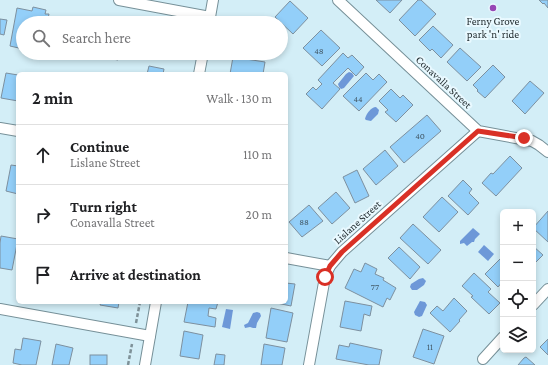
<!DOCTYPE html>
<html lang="en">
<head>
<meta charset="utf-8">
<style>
  :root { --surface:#fff; --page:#f6f6f6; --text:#202124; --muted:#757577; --line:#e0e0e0 }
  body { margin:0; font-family:"Crimson Pro",serif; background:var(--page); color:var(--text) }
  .controls { position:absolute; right:12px; bottom:12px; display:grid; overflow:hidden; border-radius:6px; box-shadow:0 2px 6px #0003 }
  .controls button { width:36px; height:36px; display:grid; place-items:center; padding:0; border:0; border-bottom:1px solid var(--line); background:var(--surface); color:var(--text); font:20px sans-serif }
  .stop { position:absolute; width:12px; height:12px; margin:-9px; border:3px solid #d93025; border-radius:50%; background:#fff }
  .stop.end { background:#d93025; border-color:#fff; box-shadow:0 1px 4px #0008 }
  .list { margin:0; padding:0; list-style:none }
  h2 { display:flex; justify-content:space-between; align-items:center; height:52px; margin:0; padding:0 16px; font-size:17px }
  h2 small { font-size:13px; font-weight:400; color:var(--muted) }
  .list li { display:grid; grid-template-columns:26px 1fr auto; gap:12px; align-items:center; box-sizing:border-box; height:60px; padding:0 16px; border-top:1px solid var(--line) }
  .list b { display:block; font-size:15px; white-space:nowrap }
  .list p { margin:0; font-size:13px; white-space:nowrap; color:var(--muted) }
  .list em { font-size:13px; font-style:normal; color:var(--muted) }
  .icon { flex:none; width:22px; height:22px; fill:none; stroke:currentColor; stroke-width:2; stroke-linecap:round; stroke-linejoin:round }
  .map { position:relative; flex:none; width:548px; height:365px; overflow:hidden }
  .search { position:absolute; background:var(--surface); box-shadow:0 2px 6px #0003; left:16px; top:16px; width:272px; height:44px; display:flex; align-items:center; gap:10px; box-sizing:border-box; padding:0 14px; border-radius:22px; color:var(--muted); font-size:15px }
  .panel { position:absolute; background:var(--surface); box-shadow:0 2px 6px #0003; left:16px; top:72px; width:272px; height:232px; border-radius:6px }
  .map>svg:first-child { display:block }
  .water { fill:#6d98d8 }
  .building { fill:#93cff9; stroke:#7d909f }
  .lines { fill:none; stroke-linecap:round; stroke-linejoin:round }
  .street-casing { stroke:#769098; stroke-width:12 }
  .path { stroke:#7e9198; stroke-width:2.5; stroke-dasharray:4 2; stroke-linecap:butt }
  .street { stroke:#fff; stroke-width:10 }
  .route { stroke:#d93025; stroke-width:5 }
  .poi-dot { fill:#9746b6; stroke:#e9f9ff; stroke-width:1.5 }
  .labels { text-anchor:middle; stroke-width:4; stroke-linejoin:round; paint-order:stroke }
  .number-label { font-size:9px; fill:#425866 }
  .poi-label { font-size:11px; fill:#273135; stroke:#e9f9ff }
  .street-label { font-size:11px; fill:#273135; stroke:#e9f9ff }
</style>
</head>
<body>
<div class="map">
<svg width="548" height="365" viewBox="0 0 548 365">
  <rect width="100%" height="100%" fill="#d3eef7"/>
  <g class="water">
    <path d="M349,72L352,73L354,76L344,88L341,89L339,87L338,84L346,74Z"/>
    <path d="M376,107L379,110L378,114L371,121L366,120L365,119C366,114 371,107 376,107Z"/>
    <path d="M473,228L480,234L475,239L474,242H472L467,246L464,243L460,244V241Z"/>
    <path d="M484,245L494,254L488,261L478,252Z"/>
    <path d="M423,278L426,281L424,285L417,290H412L410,287L411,284L419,279Z"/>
    <path d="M420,301L425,302L427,305L422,316L419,317L415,315L414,312Z"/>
    <path d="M226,309L233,310L230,329L222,327Z"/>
    <path d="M257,312L260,313L261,316L257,323L256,328H253L250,327L245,328L244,325L248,323L253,313Z"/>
  </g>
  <g class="building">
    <path d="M376,0H402L390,13Z"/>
    <path d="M418,0H421L436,14L415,36L399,20Z"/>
    <path d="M539,0H548V8L544,3L543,4Z"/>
    <path d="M290,1L308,18L293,34L275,17Z"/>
    <path d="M33,7L46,10L45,14H49L47,23H23V49L10,46L17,8L32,11Z"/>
    <path d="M241,17L260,21L259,23H240Z"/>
    <path d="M0,19L7,20L4,35L0,34Z"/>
    <path d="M54,19L77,23H53Z"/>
    <path d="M433,26L453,45L441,58L432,49L430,51L419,40Z"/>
    <path d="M321,30L340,48L322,66L303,48Z"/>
    <path d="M460,48L481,67L467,81L447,62Z"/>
    <path d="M86,53H119L118,60L86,54Z"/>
    <path d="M343,53L348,58L352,55L364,67L356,76L348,68L333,83L340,89L322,109L306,94L313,87L316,90L322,84L318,80Z"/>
    <path d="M233,57L265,62L263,74H230Z"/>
    <path d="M493,65L505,77L485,98L477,91L478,90L473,85Z"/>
    <path d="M149,66L164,69L163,74H147Z"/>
    <path d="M6,73L18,75V101L1,98Z"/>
    <path d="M366,73L373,80L379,74L387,82L359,111L343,96Z"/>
    <path d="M530,81L544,93L525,114L512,101Z"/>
    <path d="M391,89L400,98L403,95L413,105L396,122L385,112L388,110L379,101Z"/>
    <path d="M427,115L441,131L404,163L390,147Z"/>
    <path d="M385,150L398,166L376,185L363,169Z"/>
    <path d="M510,156L522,168L496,196L482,183L491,173L493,174Z"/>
    <path d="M11,165L18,166V194L6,191Z"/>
    <path d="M357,170L369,196L355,203L343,177Z"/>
    <path d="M463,180L472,189L469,193L479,203L468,215L448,196Z"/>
    <path d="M336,192L350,208L332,224L318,208Z"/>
    <path d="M442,197L458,212L439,232L423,217Z"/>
    <path d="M309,205L323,221L302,237L289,222Z"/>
    <path d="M548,211V242L533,228Z"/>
    <path d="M413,224L441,250L428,264L400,238Z"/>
    <path d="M1,236L18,239L12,270L0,268V243Z"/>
    <path d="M533,246L543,255L535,263L533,262Z"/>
    <path d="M399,247L420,267L410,279L388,258Z"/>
    <path d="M502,257L503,281L498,287L485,274Z"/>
    <path d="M365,263L377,269L375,274L384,278L383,280L396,288L390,300L387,298L383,307L345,288L354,269L361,272Z"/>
    <path d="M474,273L491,289L488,292L500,303L489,314L471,297L473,296L462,286Z"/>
    <path d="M286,283L295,284L291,306L272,302H286Z"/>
    <path d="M454,298L467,311L459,320L460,321L450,332L430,313L437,306L443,311Z"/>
    <path d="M345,301L372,306L370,316L364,314L361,331L340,327Z"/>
    <path d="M101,302H119L118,308L100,305Z"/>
    <path d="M188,302H218L216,309L209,308L208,316L216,318L215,327L184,322Z"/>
    <path d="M271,308L293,313L287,342L266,338Z"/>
    <path d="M423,329L444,336L434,364L413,357Z"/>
    <path d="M184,331L203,335L199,359L180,356Z"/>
    <path d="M23,338L41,341L36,365H22L13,363L15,349L21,350Z"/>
    <path d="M548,339V355L540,347Z"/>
    <path d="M350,343L382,350L379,365H369L336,359L339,345L349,347Z"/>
    <path d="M56,344L73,348L69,365H52Z"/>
    <path d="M264,344L285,348L282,365H261Z"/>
    <path d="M216,354L225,355L224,365H214Z"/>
    <rect x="90" y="355" width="17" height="10"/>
    <path d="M526,357L535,365H518L524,358Z"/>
  </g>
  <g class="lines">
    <defs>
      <g id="street">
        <path d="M119,0L210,17"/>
        <path d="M338,0L478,131L532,141L539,145L548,152"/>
        <path d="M209,23L213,0"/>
        <path d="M199,74L203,53"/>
        <path d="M0,128L18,131"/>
        <path d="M286,258L330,266"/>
        <path d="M533,305L548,289"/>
        <path d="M0,309L150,336"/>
        <path d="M483,359L503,337"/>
        <path d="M145,365L156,302"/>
        <path d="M309,365L325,277L330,266L342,252L478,131"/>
      </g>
    </defs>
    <use href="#street" class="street-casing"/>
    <g class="path">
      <path d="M136,323L140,302"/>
      <path d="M128,365L132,344"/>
    </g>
    <use href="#street" class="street"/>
  </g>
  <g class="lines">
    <path class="route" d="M325,277L330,266L342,252L478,131L524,138"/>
  </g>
  <circle class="poi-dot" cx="493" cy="8" r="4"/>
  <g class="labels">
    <g class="number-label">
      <text x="319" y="54">48</text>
      <text x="358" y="102">44</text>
      <text x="420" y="139">40</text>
      <text x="304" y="225">88</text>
      <text x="375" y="290">77</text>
      <text x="430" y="350">11</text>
    </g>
    <g class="poi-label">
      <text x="493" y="25">Ferny Grove<tspan x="493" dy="13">park 'n' ride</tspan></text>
    </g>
    <g class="street-label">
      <text transform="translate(444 82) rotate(43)" y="4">Conavalla Street</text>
      <text transform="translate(357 222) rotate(-42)" y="4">Lislane Street</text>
    </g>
  </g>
</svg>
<div class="controls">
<button>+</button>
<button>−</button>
<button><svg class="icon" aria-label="locate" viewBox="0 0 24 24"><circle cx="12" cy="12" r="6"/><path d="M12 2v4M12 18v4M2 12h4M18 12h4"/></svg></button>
<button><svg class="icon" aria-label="layers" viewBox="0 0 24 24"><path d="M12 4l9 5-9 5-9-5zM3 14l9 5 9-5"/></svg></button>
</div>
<div class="stop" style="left:325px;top:277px"></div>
<div class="stop end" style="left:524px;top:138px"></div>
<div class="search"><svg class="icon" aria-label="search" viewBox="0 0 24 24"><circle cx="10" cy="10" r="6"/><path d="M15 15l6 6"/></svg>Search here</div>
<section class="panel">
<h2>2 min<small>Walk · 130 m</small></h2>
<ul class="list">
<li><svg class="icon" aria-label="ahead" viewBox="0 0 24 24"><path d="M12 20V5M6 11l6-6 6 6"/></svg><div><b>Continue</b><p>Lislane Street</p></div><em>110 m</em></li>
<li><svg class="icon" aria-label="right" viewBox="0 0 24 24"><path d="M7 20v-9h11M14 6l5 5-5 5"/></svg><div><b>Turn right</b><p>Conavalla Street</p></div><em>20 m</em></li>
<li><svg class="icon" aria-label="arrive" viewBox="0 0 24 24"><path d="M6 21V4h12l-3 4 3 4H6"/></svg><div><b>Arrive at destination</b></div></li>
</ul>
</section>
</div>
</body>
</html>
